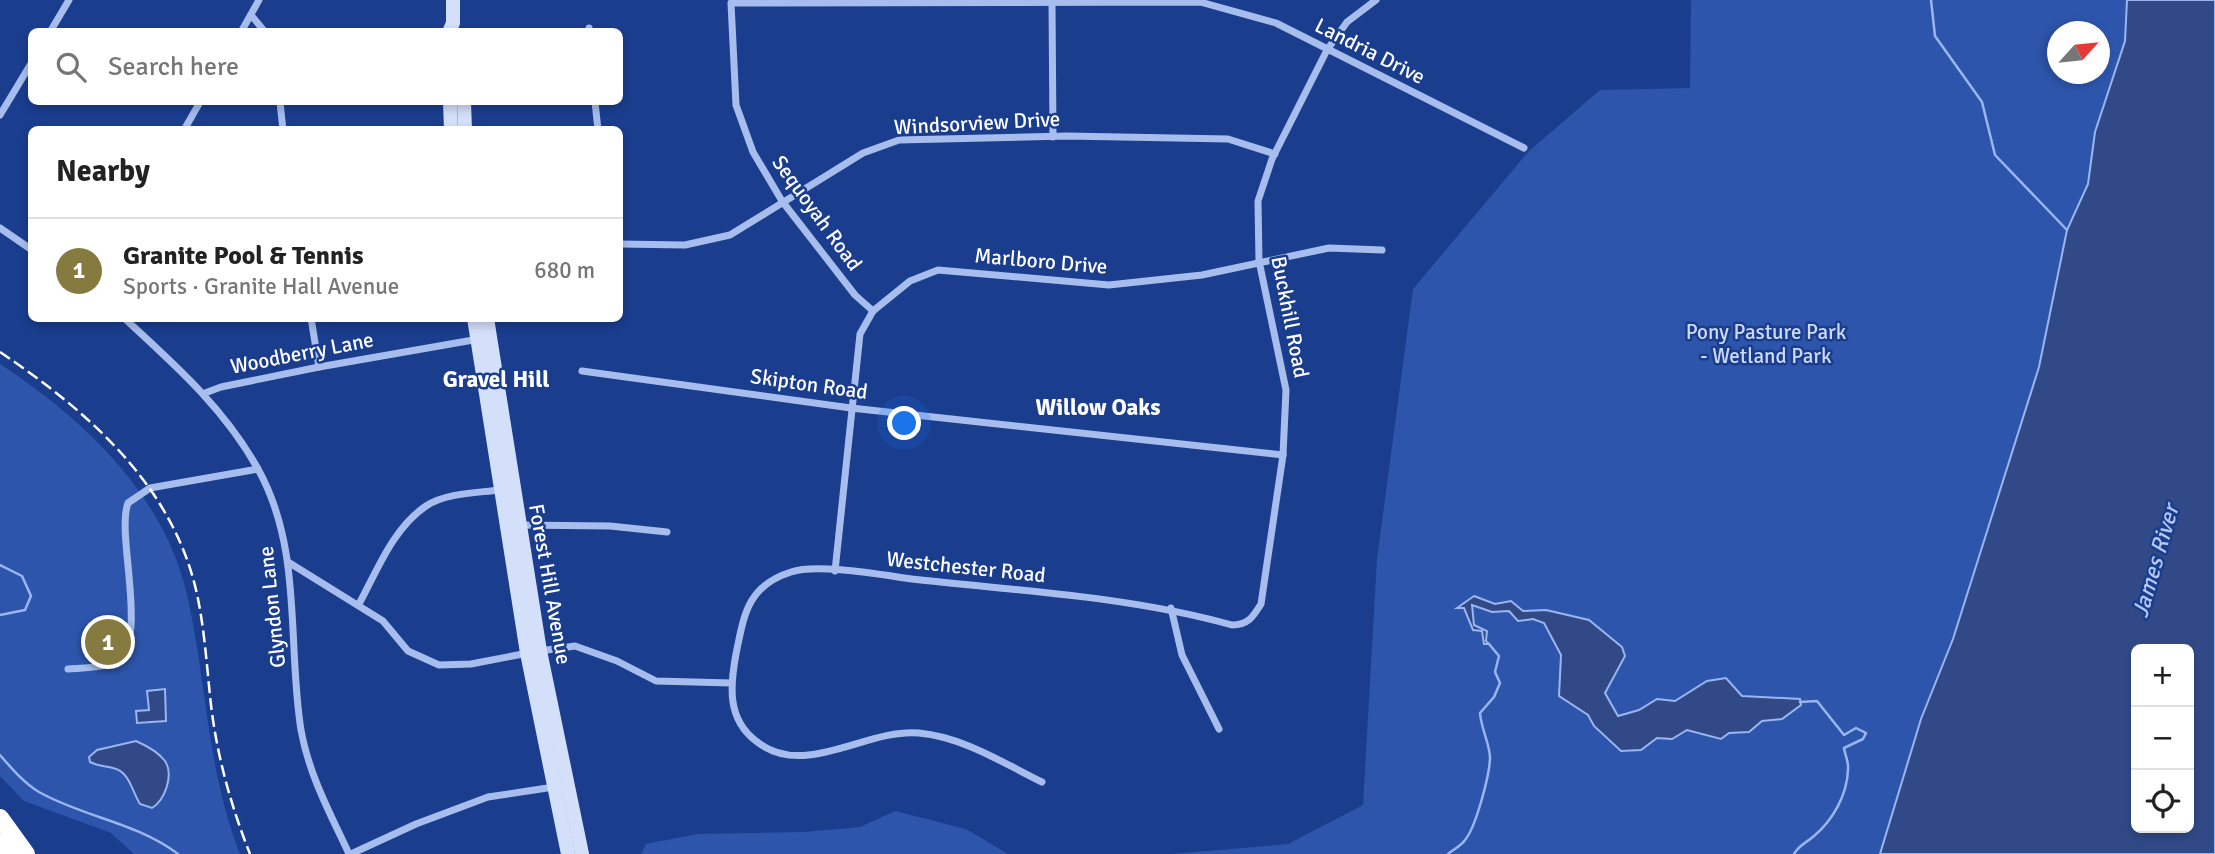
<!DOCTYPE html>
<html lang="en">
<head>
<meta charset="utf-8">
<style>
  :root { --surface:#fff; --page:#f2f2f2; --text:#222; --muted:#767676; --line:#e0e0e0; --accent:#857b40 }
  body { margin:0; font-family:Signika,sans-serif; background:var(--page); color:var(--text) }
  .controls { position:absolute; right:21px; bottom:21px; display:grid; overflow:hidden; border-radius:10px; box-shadow:0 4px 10px #0003 }
  .controls button { width:63px; height:63px; display:grid; place-items:center; padding:0; border:0; border-bottom:2px solid var(--line); background:var(--surface); color:var(--text); font:35px sans-serif }
  .compass { position:absolute; left:2047px; top:21px; width:63px; height:63px; border-radius:50%; background:var(--surface); box-shadow:0 4px 10px #0003; rotate:63deg }
  .you { position:absolute; left:905px; top:424px; width:24px; height:24px; margin:-18px; border:5px solid #fff; border-radius:50%; background:#1a73e8; box-shadow:0 0 0 10px #1a73e833 }
  .badge { display:grid; place-items:center; width:46px; height:46px; border-radius:50%; background:var(--accent); color:#fff; font-size:23px; font-weight:700 }
  .pin { position:absolute; translate:-50% -50%; border:4px solid #fff; box-shadow:0 2px 7px #0006 }
  .list { margin:0; padding:0; list-style:none }
  h2 { display:flex; justify-content:space-between; align-items:center; height:91px; margin:0; padding:0 28px; font-size:30px }
  h2 small { font-size:23px; font-weight:400; color:var(--muted) }
  .list li { display:grid; grid-template-columns:46px 1fr auto; gap:21px; align-items:center; box-sizing:border-box; height:105px; padding:0 28px; border-top:2px solid var(--line) }
  .list b { display:block; font-size:26px; white-space:nowrap }
  .list p { margin:0; font-size:23px; white-space:nowrap; color:var(--muted) }
  .list em { font-size:23px; font-style:normal; color:var(--muted) }
  .icon { flex:none; width:38px; height:38px; fill:none; stroke:currentColor; stroke-width:2; stroke-linecap:round; stroke-linejoin:round }
  .map { position:relative; flex:none; width:2215px; height:854px; overflow:hidden }
  .search { position:absolute; background:var(--surface); box-shadow:0 4px 10px #0003; left:28px; top:28px; width:595px; height:77px; display:flex; align-items:center; gap:18px; box-sizing:border-box; padding:0 24px; border-radius:10px; color:var(--muted); font-size:26px }
  .panel { position:absolute; background:var(--surface); box-shadow:0 4px 10px #0003; left:28px; top:126px; width:595px; height:196px; border-radius:10px }
  .map>svg:first-child { display:block }
  .green { fill:#2d55ac; fill-rule:evenodd }
  .water { fill:#314a87; stroke:#9ab6f0; stroke-width:2; fill-rule:evenodd }
  .lines { fill:none; stroke-linecap:round; stroke-linejoin:round }
  .stream { stroke:#9ab6f0; stroke-width:2.5 }
  .street { stroke:#a7bdee; stroke-width:7 }
  .secondary { stroke:#d4dffa; stroke-width:14 }
  .highway { stroke:#fff; stroke-width:18 }
  .rail { stroke:#fff; stroke-width:2.5; stroke-dasharray:12 5; stroke-linecap:butt }
  .labels { text-anchor:middle; stroke-width:5; stroke-linejoin:round; paint-order:stroke }
  .street-label { font-size:21px; fill:#fff; stroke:#1a3d8e }
  .park-label { font-size:21px; fill:#cddbfa; stroke:#1a3d8e }
  .neighbourhood-label { font-size:23px; font-weight:bold; fill:#fff; stroke:#1a3d8e }
  .water-label { font-size:23px; font-style:italic; fill:#b3c8f5; stroke:#1a3d8e }
</style>
</head>
<body>
<div class="map">
<svg width="2215" height="854" viewBox="0 0 2215 854">
  <rect width="100%" height="100%" fill="#1a3d8e"/>
  <g class="green">
    <path d="M1691,0H2127L2125,41L2095,132L2088,184L2067,230L2039,367L1953,639L1921,719L1880,854H1172L1288,844L1363,805L1377,559L1413,289L1529,151L1600,90L1690,88ZM2058,32H2100V74H2058Z"/>
    <path d="M0,364C84,419 166,496 188,599C207,686 207,769 240,854H134L111,833L24,801L0,776Z"/>
    <path d="M895,811L966,829L1008,854H641L646,844L698,834L804,832L860,827Z"/>
  </g>
  <g class="water">
    <path d="M2127,0H2215V854H1880L1921,719L1953,639L2039,367L2067,230L2088,184L2095,132L2125,41ZM2136,649H2189V828H2136Z"/>
    <path d="M1474,596L1495,604L1511,601L1523,611L1546,610L1589,620L1622,647L1625,656L1605,693L1618,716L1639,710L1657,699L1675,701L1707,681L1726,678L1742,696L1800,699L1801,705L1782,719L1762,721L1749,732L1729,733L1721,739L1687,730L1672,739L1657,738L1641,750L1621,751L1594,726L1588,715L1559,696L1561,655L1544,623L1533,619L1518,621L1509,611L1492,612L1472,605L1474,625L1487,631L1486,641L1489,644H1484L1482,631L1473,630L1464,608H1457Z"/>
    <path d="M165,689L166,721L137,723L136,711L149,710L147,691Z"/>
    <path d="M136,741C145,745 159,753 165,761C174,775 165,800 152,808L140,804C132,791 129,771 113,768C105,766 98,766 90,762L89,757L97,750Z"/>
  </g>
  <g class="lines">
    <g class="stream">
      <path d="M1931,0L1935,36L1982,102L1995,155L2067,230"/>
      <path d="M0,565L22,576L31,596L25,610L0,615"/>
      <path d="M0,755C12,769 24,783 39,792C83,817 138,823 178,854"/>
      <path d="M1448,854C1454,849 1461,846 1465,840C1476,827 1490,774 1490,757C1489,742 1481,728 1480,713L1494,697L1500,683L1495,672L1499,656L1489,644"/>
      <path d="M1794,854C1799,845 1806,843 1814,836C1833,820 1847,795 1848,770C1849,762 1845,755 1844,748L1863,739L1866,733L1856,728L1844,735L1817,701L1800,702"/>
    </g>
    <g class="street">
      <path d="M1052,1L1053,137"/>
      <path d="M251,15L265,32"/>
      <path d="M589,28V32"/>
      <path d="M50,32L69,0"/>
      <path d="M241,32L259,0"/>
      <path d="M280,102L283,130"/>
      <path d="M595,102L598,130"/>
      <path d="M0,115L32,62"/>
      <path d="M184,130L200,102"/>
      <path d="M0,228L32,250"/>
      <path d="M620,244L685,245L730,235L863,153L899,140L1067,136L1228,139L1275,154"/>
      <path d="M873,311L855,295L782,201L753,152L736,105L731,3L1200,2L1276,23L1524,148"/>
      <path d="M124,318C175,365 224,408 258,469C303,550 287,643 301,730C309,775 330,813 349,854"/>
      <path d="M311,318L319,367"/>
      <path d="M582,371L851,408L1283,455"/>
      <path d="M205,393L221,387L319,367L479,339"/>
      <path d="M519,525L610,526L667,532"/>
      <path d="M288,562L383,621L408,651L439,665L471,664L528,653"/>
      <path d="M835,571L860,334L873,311L910,281L938,270L1109,285L1202,275L1329,248L1382,250"/>
      <path d="M359,604C377,571 393,528 426,506C446,493 476,493 499,490"/>
      <path d="M1171,608L1182,655L1219,729"/>
      <path d="M540,651L575,646L617,661L656,681L731,683"/>
      <path d="M68,669C81,668 98,668 111,664C153,649 115,538 128,503L150,488L258,469"/>
      <path d="M1042,782C1003,763 963,737 919,733C866,728 804,780 756,741C727,719 730,686 736,654C744,615 747,586 791,572C817,563 883,575 912,579C1019,591 1128,596 1232,625C1248,625 1253,617 1261,604L1283,455L1286,390L1259,261L1258,201L1272,159L1327,50L1347,22L1376,0"/>
      <path d="M351,854L416,824L488,797L554,787"/>
    </g>
    <g class="secondary">
      <path d="M449,32L453,23V0"/>
      <path d="M450,102L451,130"/>
      <path d="M464,102L465,130"/>
      <path d="M474,318L527,653L568,854"/>
      <path d="M487,318L540,651L582,854"/>
    </g>
    <g class="highway">
      <path d="M0,818L26,854"/>
      <path d="M0,843L8,854"/>
    </g>
    <path class="rail" d="M0,352C89,412 176,488 198,599C205,634 207,669 211,705C217,756 231,806 250,854"/>
  </g>
  <g class="labels">
    <g class="street-label">
      <text transform="translate(1370 51) rotate(27)" y="7">Landria Drive</text>
      <text transform="translate(977 123) rotate(-3)" y="7">Windsorview Drive</text>
      <text transform="translate(817 213) rotate(54)" y="7">Sequoyah Road</text>
      <text transform="translate(1041 261) rotate(5)" y="7">Marlboro Drive</text>
      <text transform="translate(1290 317) rotate(79)" y="7">Buckhill Road</text>
      <text transform="translate(302 353) rotate(-11)" y="7">Woodberry Lane</text>
      <text transform="translate(809 384) rotate(8)" y="7">Skipton Road</text>
      <text transform="translate(966 567) rotate(6)" y="7">Westchester Road</text>
      <text transform="translate(550 584) rotate(80)" y="7">Forest Hill Avenue</text>
      <text transform="translate(272 607) rotate(-96)" y="7">Glyndon Lane</text>
    </g>
    <g class="park-label">
      <text x="1766" y="339">Pony Pasture Park<tspan x="1766" dy="24">- Wetland Park</tspan></text>
    </g>
    <g class="neighbourhood-label">
      <text x="496" y="387">Gravel Hill</text>
      <text x="1098" y="415">Willow Oaks</text>
    </g>
    <g class="water-label">
      <text transform="translate(2155 561) rotate(-74)" y="8">James River</text>
    </g>
  </g>
</svg>
<div class="controls">
<button>+</button>
<button>−</button>
<button><svg class="icon" aria-label="locate" viewBox="0 0 24 24"><circle cx="12" cy="12" r="6"/><path d="M12 2v4M12 18v4M2 12h4M18 12h4"/></svg></button>
</div>
<svg class="compass" viewBox="-18 -18 36 36"><path d="M0-13l5 13h-10z" fill="#e53935"/><path d="M0 13l5-13h-10z" fill="#767676"/></svg>
<div class="you"></div>
<div class="pin badge" style="left:108px;top:642px">1</div>
<div class="search"><svg class="icon" aria-label="search" viewBox="0 0 24 24"><circle cx="10" cy="10" r="6"/><path d="M15 15l6 6"/></svg>Search here</div>
<section class="panel">
<h2>Nearby<small></small></h2>
<ul class="list">
<li><span class="badge">1</span><div><b>Granite Pool &amp; Tennis</b><p>Sports · Granite Hall Avenue</p></div><em>680 m</em></li>
</ul>
</section>
</div>
</body>
</html>
